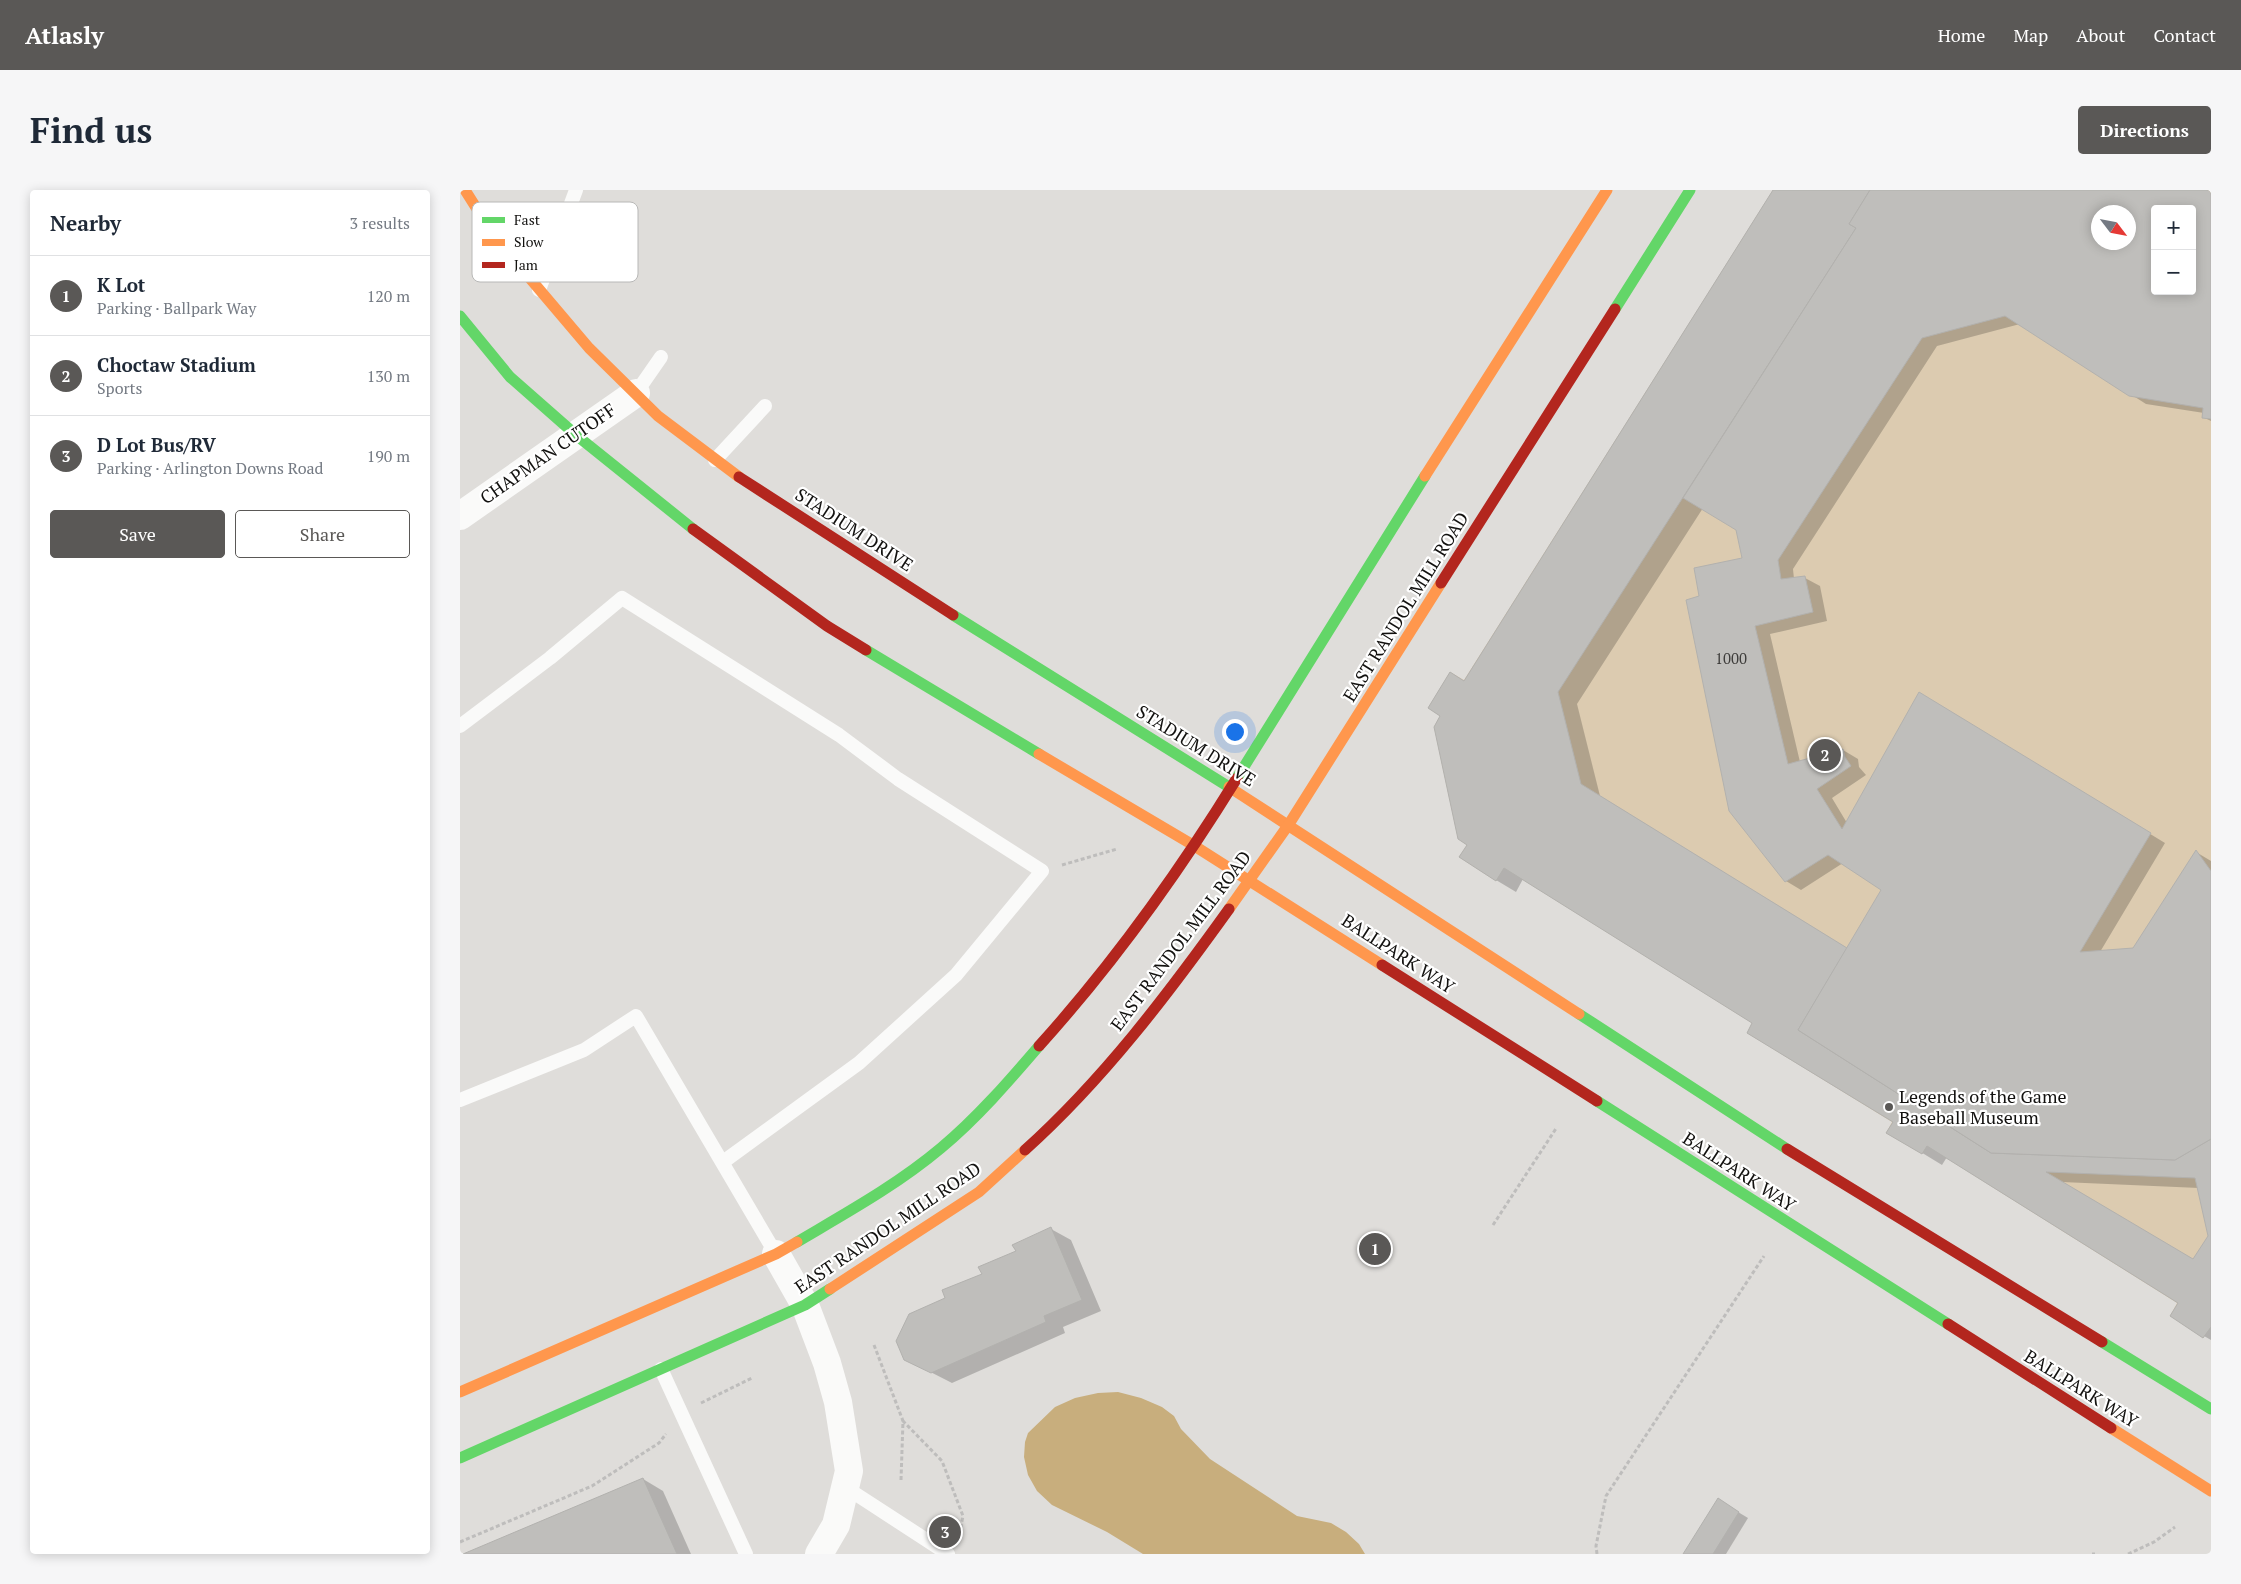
<!DOCTYPE html>
<html lang="en">
<head>
<meta charset="utf-8">
<style>
  :root { --surface:#fff; --page:#f6f6f7; --text:#1f2937; --muted:#747a83; --line:#e0e1e3; --accent:#5a5856 }
  body { margin:0; font-family:"PT Serif",serif; background:var(--page); color:var(--text) }
  .controls { position:absolute; right:15px; top:15px; display:grid; overflow:hidden; border-radius:5px; box-shadow:0 2px 12px #0003 }
  .controls button { width:45px; height:45px; display:grid; place-items:center; padding:0; border:0; border-bottom:1px solid var(--line); background:var(--surface); color:var(--text); font:25px sans-serif }
  .compass { position:absolute; left:1631px; top:15px; width:45px; height:45px; border-radius:50%; background:var(--surface); box-shadow:0 2px 12px #0003; rotate:122deg }
  .you { position:absolute; left:774px; top:541px; width:18px; height:18px; margin:-12px; border:4px solid #fff; border-radius:50%; background:#1a73e8; box-shadow:0 0 0 8px #1a73e833 }
  .badge { display:grid; place-items:center; width:32px; height:32px; border-radius:50%; background:var(--accent); color:#fff; font-size:16px; font-weight:700 }
  .pin { position:absolute; translate:-50% -50%; border:2px solid #fff; box-shadow:0 1px 5px #0006 }
  .list { margin:0; padding:0; list-style:none }
  h2 { display:flex; justify-content:space-between; align-items:center; height:65px; margin:0; padding:0 20px; font-size:21px }
  h2 small { font-size:16px; font-weight:400; color:var(--muted) }
  .list li { display:grid; grid-template-columns:32px 1fr auto; gap:15px; align-items:center; box-sizing:border-box; height:80px; padding:0 20px; border-top:1px solid var(--line) }
  .list b { display:block; font-size:19px; white-space:nowrap }
  .list p { margin:0; font-size:16px; white-space:nowrap; color:var(--muted) }
  .list em { font-size:16px; font-style:normal; color:var(--muted) }
  .actions { display:flex; gap:10px; padding:15px 20px }
  .actions a { flex:1; padding:11px 0; border:1px solid var(--accent); border-radius:5px; text-align:center; font-size:18px; color:var(--accent) }
  .actions .main { background:var(--accent); color:#fff }
  .map { position:relative; flex:none; width:1751px; height:1364px; overflow:hidden; border-radius:5px }
  header { display:flex; align-items:center; gap:30px; box-sizing:border-box; height:70px; padding:0 25px; background:var(--accent); color:#fff }
  header strong { font-size:24px }
  nav { display:flex; gap:28px; margin-inline-start:auto; font-size:18px }
  .intro { display:flex; align-items:center; justify-content:space-between; box-sizing:border-box; height:120px; padding:0 30px }
  h1 { margin:0; font-size:35px }
  .button { padding:12px 22px; border-radius:5px; background:var(--accent); color:#fff; font-size:18px; font-weight:700 }
  main { display:flex; gap:30px; padding:0 30px }
  aside { flex:1; background:var(--surface); border-radius:5px; box-shadow:0 2px 12px #0003 }
  .map>svg:first-child { display:block }
  .green { fill:#dccbb0; fill-rule:evenodd }
  .water { fill:#c8ae7d }
  .shadow { fill:#0003; fill-rule:evenodd }
  .building { fill:#bfbebb; stroke:#b2b1ae; fill-rule:evenodd }
  .lines { fill:none; stroke-linecap:round; stroke-linejoin:round }
  .path { stroke:#bebdbc; stroke-width:3; stroke-dasharray:4 2.5; stroke-linecap:butt }
  .lane { stroke:#fafaf9; stroke-width:14 }
  .street { stroke:#fafaf9; stroke-width:28 }
  .fast { stroke:#63d668; stroke-width:11 }
  .slow { stroke:#ff974d; stroke-width:11 }
  .jam { stroke:#b3261e; stroke-width:11 }
  .poi-dot { fill:#5a5856; stroke:#fff; stroke-width:2 }
  .labels { text-anchor:middle; stroke-width:4.5; stroke-linejoin:round; paint-order:stroke }
  .number-label { font-size:15px; fill:#3d3c3a }
  .street-label { font-size:18px; fill:#12110f; stroke:#fff }
  .poi-label { font-size:18px; fill:#12110f; stroke:#fff; text-anchor:start }
  .key { fill:#fff; stroke:#b8b8b7; stroke-width:1 }
  .key-label { font-size:14px; fill:#12110f }
</style>
</head>
<body>
<header>
<strong>Atlasly</strong>
<nav><a>Home</a><a>Map</a><a>About</a><a>Contact</a></nav>
</header>
<div class="intro"><h1>Find us</h1><a class="button">Directions</a></div>
<main>
<aside>
<h2>Nearby<small>3 results</small></h2>
<ul class="list">
<li><span class="badge">1</span><div><b>K Lot</b><p>Parking · Ballpark Way</p></div><em>120 m</em></li>
<li><span class="badge">2</span><div><b>Choctaw Stadium</b><p>Sports</p></div><em>130 m</em></li>
<li><span class="badge">3</span><div><b>D Lot Bus/RV</b><p>Parking · Arlington Downs Road</p></div><em>190 m</em></li>
</ul>
<div class="actions"><a class="main">Save</a><a>Share</a></div>
</aside>
<div class="map">
<svg width="1751" height="1364" viewBox="0 0 1751 1364">
  <rect width="100%" height="100%" fill="#dfddda"/>
  <path class="green" d="M1313,0H1751V1137L1743,1148L1710,1126L1717,1113L1467,956L1462,964L1426,943L1432,932L1287,843L1292,833L1044,678L1036,691L999,667L1007,655L998,649L974,537L980,526L968,518L990,482L1004,490ZM1695,19H1732V101H1695ZM1638,22H1668V52H1638Z"/>
  <path class="water" d="M658,1202L681,1208L702,1217L714,1226L721,1239L750,1269L837,1326L871,1333L886,1342L899,1354L905,1364H683L647,1342L592,1315L577,1301L568,1285L564,1267L565,1252L568,1243L595,1217L615,1208L638,1203Z"/>
  <g class="shadow">
    <path d="M1315,0H1751V231L1743,227L1744,223L1686,214L1560,134L1477,156L1333,379L1334,389L1345,388L1360,396L1367,431L1310,444L1340,572L1383,560L1398,569L1399,577L1406,585L1372,608L1387,633L1474,512L1705,653L1640,762L1674,759L1736,662L1751,671V1150L1744,1146L1719,1112L1487,967L1482,975L1428,942L1434,932L1294,833L1063,689L1056,702L1036,690L1009,655L1004,492ZM1695,19H1732V101H1695ZM1638,22H1668V52H1638ZM1243,318L1277,339L1283,369L1240,407L1326,691L1341,700L1383,673L1423,700L1388,759L1140,606L1117,514ZM1602,992L1739,998L1749,1046L1734,1071Z"/>
    <path d="M591,1039L611,1050L641,1121L603,1137L605,1143L492,1193L445,1169L486,1109Z"/>
    <path d="M183,1289L203,1301L231,1364H6Z"/>
    <path d="M1268,1316L1288,1328L1266,1364H1225Z"/>
  </g>
  <g class="building">
    <path d="M1313,0H1410L1389,34L1396,38L1098,502L1121,594L1387,758L1338,840L1531,963L1715,970L1751,949V1137L1743,1148L1710,1126L1718,1113L1467,956L1462,964L1426,943L1433,932L1287,843L1292,833L1044,678L1036,691L999,667L1007,655L998,649L974,537L980,526L968,518L990,482L1004,491ZM1586,982L1735,988L1748,1046L1733,1069Z"/>
    <path d="M1410,0H1751V229L1742,228L1743,218L1669,206L1545,126L1462,148L1318,370L1321,389L1345,386L1353,422L1295,436L1328,574L1383,559L1385,567L1391,576L1357,599L1382,639L1459,502L1691,643L1620,762L1673,758L1736,660L1751,681V949L1715,970L1531,963L1338,840L1421,700L1368,665L1325,692L1269,621L1226,410L1239,406L1234,378L1282,368L1276,340L1223,308L1396,38L1389,34ZM1695,19H1732V101H1695ZM1638,22H1668V52H1638Z"/>
    <path d="M591,1037L622,1110L584,1126L586,1132L471,1183L444,1170L436,1151L449,1124L485,1108L482,1100L522,1084L518,1077L556,1061L552,1055Z"/>
    <path d="M183,1288L217,1364H3Z"/>
    <path d="M1258,1308L1279,1322L1253,1364H1223Z"/>
  </g>
  <g class="lines">
    <g class="path">
      <path d="M602,675L657,659"/>
      <path d="M1033,1035L1097,937"/>
      <path d="M414,1155L443,1231"/>
      <path d="M241,1213L292,1188"/>
      <path d="M441,1290L443,1231L482,1271L503,1326L499,1346"/>
      <path d="M0,1352L132,1296L199,1253L206,1244"/>
      <path d="M1137,1364L1136,1356L1146,1306L1304,1066"/>
      <path d="M1632,1364H1635"/>
      <path d="M1668,1364L1694,1352L1715,1337"/>
    </g>
    <g class="lane">
      <path d="M79,100L116,0"/>
      <path d="M176,203L201,167"/>
      <path d="M255,270L305,216"/>
      <path d="M0,536L90,468L162,408L379,545L438,589L582,681L496,785L399,873L263,972"/>
      <path d="M0,910L124,860L176,826L316,1064"/>
      <path d="M201,1179L286,1364"/>
      <path d="M385,1297L488,1364"/>
    </g>
    <g class="street">
      <path d="M0,326L176,203"/>
      <path d="M316,1064L345,1115L367,1173L378,1212L389,1281L376,1335L359,1364"/>
    </g>
    <g class="fast">
      <path d="M1155,119L1230,0"/>
      <path d="M0,126L50,187L116,245L233,339"/>
      <path d="M493,425L769,597"/>
      <path d="M406,460L579,564"/>
      <path d="M777,588L965,286"/>
      <path d="M1119,824L1327,959"/>
      <path d="M1137,911L1488,1134"/>
      <path d="M337,1052C386,1023 437,995 481,958C517,928 549,891 579,856"/>
      <path d="M1642,1152L1751,1219"/>
      <path d="M0,1268L345,1115L370,1099"/>
    </g>
    <g class="slow">
      <path d="M5,0L34,46L129,158L198,226L279,287"/>
      <path d="M965,286L1147,0"/>
      <path d="M579,564L733,655L922,775"/>
      <path d="M769,597L1119,824"/>
      <path d="M769,719L829,634L981,393"/>
      <path d="M370,1099L519,1002L565,960"/>
      <path d="M0,1202L316,1064L337,1052"/>
      <path d="M1651,1238L1751,1301"/>
    </g>
    <g class="jam">
      <path d="M279,287L493,425"/>
      <path d="M233,339L367,436L406,460"/>
      <path d="M981,393L1155,119"/>
      <path d="M922,775L1137,911"/>
      <path d="M579,856C653,774 719,682 777,588"/>
      <path d="M1327,959L1642,1152"/>
      <path d="M565,960C643,890 708,804 769,719"/>
      <path d="M1488,1134L1651,1238"/>
    </g>
  </g>
  <circle class="poi-dot" cx="1429" cy="917" r="5"/>
  <g class="labels">
    <g class="number-label">
      <text x="1271" y="474">1000</text>
    </g>
    <g class="street-label">
      <text transform="translate(88 264) rotate(-35)" y="6">CHAPMAN CUTOFF</text>
      <text transform="translate(394 340) rotate(33)" y="6">STADIUM DRIVE</text>
      <text transform="translate(946 417) rotate(-58)" y="6">EAST RANDOL MILL ROAD</text>
      <text transform="translate(736 556) rotate(32)" y="6">STADIUM DRIVE</text>
      <text transform="translate(721 751) rotate(-53)" y="6">EAST RANDOL MILL ROAD</text>
      <text transform="translate(938 764) rotate(33)" y="6">BALLPARK WAY</text>
      <text transform="translate(1279 982) rotate(33)" y="6">BALLPARK WAY</text>
      <text transform="translate(428 1038) rotate(-34)" y="6">EAST RANDOL MILL ROAD</text>
      <text transform="translate(1621 1199) rotate(32)" y="6">BALLPARK WAY</text>
    </g>
    <g class="poi-label">
      <text x="1439" y="913">Legends of the Game<tspan x="1439" dy="21">Baseball Museum</tspan></text>
    </g>
  </g>
  <rect x="12" y="12" width="166" height="80" rx="8" class="key"/>
  <rect x="22" y="27" width="23" height="6" fill="#63d668"/>
  <rect x="22" y="49" width="23" height="7" fill="#ff974d"/>
  <rect x="22" y="72" width="23" height="6" fill="#b3261e"/>
  <g class="key-label">
    <text x="54" y="35">Fast</text>
    <text x="54" y="57">Slow</text>
    <text x="54" y="80">Jam</text>
  </g>
</svg>
<div class="controls">
<button>+</button>
<button>−</button>
</div>
<svg class="compass" viewBox="-18 -18 36 36"><path d="M0-13l5 13h-10z" fill="#e53935"/><path d="M0 13l5-13h-10z" fill="#747a83"/></svg>
<div class="you"></div>
<div class="pin badge" style="left:915px;top:1059px">1</div>
<div class="pin badge" style="left:1365px;top:565px">2</div>
<div class="pin badge" style="left:485px;top:1342px">3</div>
</div>
</main>
</body>
</html>
